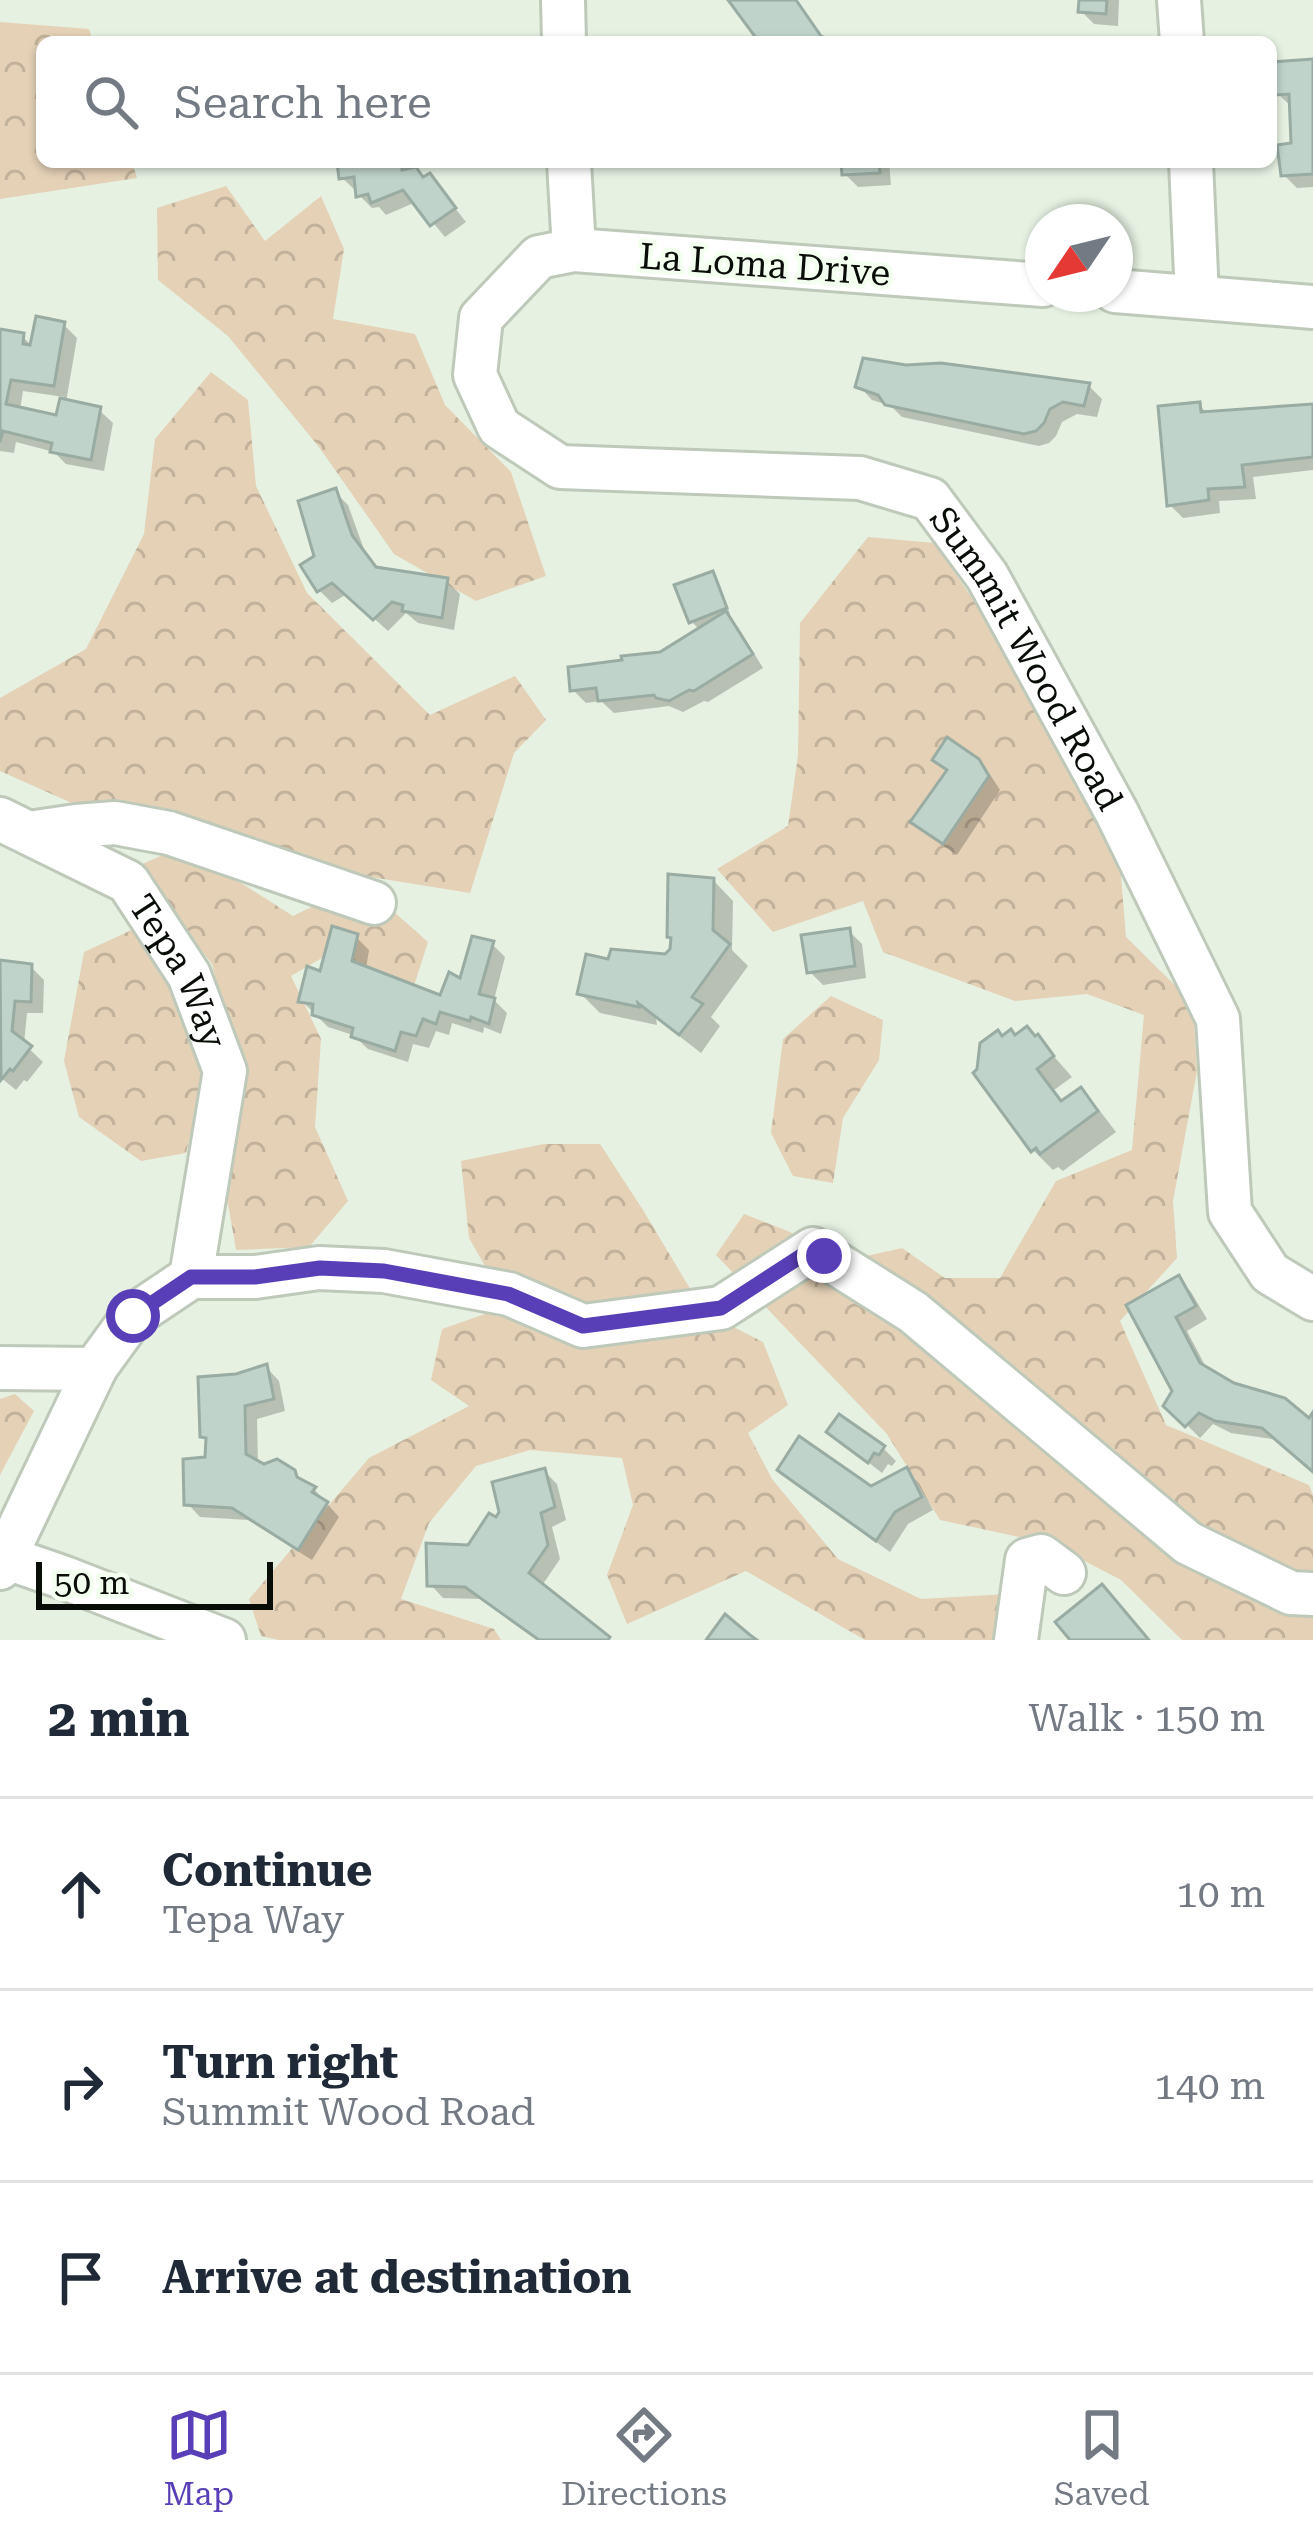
<!DOCTYPE html>
<html lang="en">
<head>
<meta charset="utf-8">
<style>
  :root { --surface:#fff; --page:#f6f6f7; --text:#1f2937; --muted:#747a83; --line:#e0e1e3; --accent:#593fb7 }
  body { margin:0; font-family:"Roboto Serif",serif; background:var(--page); color:var(--text) }
  .compass { position:absolute; left:1025px; top:204px; width:108px; height:108px; border-radius:50%; background:var(--surface); box-shadow:0 3px 9px #0004; rotate:235deg }
  .scale { position:absolute; left:36px; bottom:30px; width:237px; box-sizing:border-box; padding-left:12px; border:6px solid #090d08; border-top:0; font-size:33px; line-height:42px; white-space:nowrap; color:#090d08; -webkit-text-stroke:9px #f3ffef; paint-order:stroke }
  .stop { position:absolute; width:36px; height:36px; margin:-27px; border:9px solid #593fb7; border-radius:50%; background:#fff }
  .stop.end { background:#593fb7; border-color:#fff; box-shadow:0 3px 12px #0008 }
  .list { margin:0; padding:0; list-style:none }
  h2 { display:flex; justify-content:space-between; align-items:center; height:156px; margin:0; padding:0 48px; font-size:51px }
  h2 small { font-size:39px; font-weight:400; color:var(--muted) }
  .list li { display:grid; grid-template-columns:78px 1fr auto; gap:36px; align-items:center; box-sizing:border-box; height:192px; padding:0 48px; border-top:3px solid var(--line) }
  .list b { display:block; font-size:45px; white-space:nowrap }
  .list p { margin:0; font-size:39px; white-space:nowrap; color:var(--muted) }
  .list em { font-size:39px; font-style:normal; color:var(--muted) }
  .icon { flex:none; width:66px; height:66px; fill:none; stroke:currentColor; stroke-width:2; stroke-linecap:round; stroke-linejoin:round }
  .map { position:relative; flex:none; width:1313px; height:1640px; overflow:hidden }
  .search { position:absolute; background:var(--surface); box-shadow:0 3px 9px #0004; left:36px; right:36px; top:36px; height:132px; display:flex; align-items:center; gap:30px; box-sizing:border-box; padding:0 42px; border-radius:18px; color:var(--muted); font-size:45px }
  .sheet { height:732px; background:var(--surface) }
  nav { display:flex; justify-content:space-around; align-items:center; box-sizing:border-box; height:168px; border-top:3px solid var(--line); background:var(--surface); font-size:33px; color:var(--muted) }
  nav a { display:grid; justify-items:center; gap:6px }
  nav .on { color:var(--accent) }
  .map>svg:first-child { display:block }
  .forest { fill:url(#forest-crowns) }
  .shadow { fill:#0003; fill-rule:evenodd }
  .building { fill:#bfd3ca; stroke:#99aca3; stroke-width:3 }
  .lines { fill:none; stroke-linecap:round; stroke-linejoin:round }
  .minor-casing { stroke:#bec9ba; stroke-width:48 }
  .minor { stroke:#fff; stroke-width:42 }
  .route { stroke:#593fb7; stroke-width:15 }
  .labels { text-anchor:middle; stroke-width:9; stroke-linejoin:round; paint-order:stroke }
  .street-label { font-size:36px; fill:#090d08; stroke:#f3ffef }
</style>
</head>
<body>
<div class="map">
<svg width="1313" height="1640" viewBox="0 0 1313 1640">
  <defs>
    <pattern id="forest-crowns" width="20" height="18" patternUnits="userSpaceOnUse" patternTransform="scale(3)"><rect width="20" height="18" fill="#e4d1b6"/><path d="M2 6a3 3 0 1 1 6 0M12 15a3 3 0 1 1 6 0" fill="none" stroke="#c2b29b"/></pattern>
  </defs>
  <rect width="100%" height="100%" fill="#e6f1e2"/>
  <g class="forest">
    <path d="M0,22L89,29L93,42H42V162H132L137,178L0,199Z"/>
    <path d="M226,186L265,241L321,196L344,249L333,319L415,334L445,405L511,472L546,576L476,601L394,554L319,447L228,336L158,280L157,208Z"/>
    <path d="M211,372L248,400L256,486L307,593L430,715L515,676L546,720L514,753L470,893L346,873L121,825L0,771V698L86,649L144,534L155,439Z"/>
    <path d="M868,537L935,543L1006,649L1119,851L1126,937L1193,1003L1197,1071L1173,1201L1177,1258L1120,1321L1166,1425L1309,1485L1313,1495V1640H1182L1121,1580L1052,1544L940,1520L887,1434L716,1255L744,1214L790,1232L831,1264L902,1248L945,1278H1000L1056,1181L1132,1150L1144,1015L1087,994L1015,1001L883,952L863,901L773,932L717,869L788,826L798,755L800,623Z"/>
    <path d="M167,853L225,873L293,916L330,898L384,903L428,942L413,989L332,952L291,976L321,1039L315,1127L348,1201L309,1247L236,1250L226,1192L243,1086L212,964L136,867Z"/>
    <path d="M136,928L169,975L205,1075L186,1153L141,1161L79,1117L64,1061L84,952Z"/>
    <path d="M831,996L883,1020L879,1060L843,1118L833,1183L793,1176L771,1133L783,1039Z"/>
    <path d="M544,1144H600L643,1210L704,1312L763,1342L788,1405L748,1433L772,1479L838,1559L921,1599L1008,1594L1024,1640H865L746,1571L627,1624L607,1575L633,1505L622,1458L530,1450L476,1466L429,1523L401,1599L494,1629L501,1640H279L261,1636L249,1599L369,1458L469,1406L431,1380L442,1329L508,1306L469,1238L461,1161Z"/>
    <path d="M15,1394L34,1411L0,1475V1399Z"/>
  </g>
  <g class="shadow">
    <path d="M1082,0H1119L1118,26L1094,24L1081,11Z"/>
    <path d="M1313,62V187L1297,188L1284,175L1295,146L1293,108L1278,94Z"/>
    <path d="M340,162H411L412,171L424,180L430,176L466,222L445,237L416,202L386,215L379,207L372,208L359,195V190H355L341,177Z"/>
    <path d="M844,162H889L891,185L858,187L845,174Z"/>
    <path d="M64,325L77,338L66,402L99,410L113,423L104,471L66,464L54,452L16,442L14,453L0,451V332L22,336L33,347ZM23,391L64,397L59,418L20,410Z"/>
    <path d="M859,386H1089L1102,399L1097,417L1077,414L1062,422L1056,436L1049,443L1039,446L902,417L891,406L872,400Z"/>
    <path d="M1199,405L1209,415L1313,407V470L1253,477L1256,499L1219,501L1220,513L1183,518L1170,505Z"/>
    <path d="M335,492L348,505L365,552L378,571L447,581L460,594L454,630L418,623L406,613L388,631L347,594L332,603L319,590L318,557Z"/>
    <path d="M712,574L718,580L730,614L726,615L738,627L763,668L708,702L704,701L683,712L669,706L614,713L601,701L586,703L573,690L661,655L700,630L691,621Z"/>
    <path d="M936,760L977,762L991,776L1000,790L957,855L927,835L914,822L949,772Z"/>
    <path d="M713,880L733,901L732,950L748,966L711,1017L720,1026L701,1053L656,1018L657,1025L600,1013L580,993L610,963L666,957Z"/>
    <path d="M849,931L862,944L866,978L823,985L810,972Z"/>
    <path d="M356,937L369,950L366,969L442,999L462,982L492,944L505,957L494,1000L507,1013L501,1034L484,1027L483,1033L452,1023L449,1035L436,1031L429,1048L413,1044L408,1062L368,1049L353,1035L328,1027L302,1001Z"/>
    <path d="M0,963L31,967L44,980L43,1013H27L24,1044L43,1062L27,1082L24,1080L16,1090L0,1077Z"/>
    <path d="M1038,1038L1072,1077L1054,1090L1064,1103L1080,1091L1100,1111L1116,1132L1063,1171L1058,1167L1053,1170L1033,1150L1003,1039Z"/>
    <path d="M1178,1279L1191,1292L1207,1319L1187,1331L1208,1371L1233,1386L1309,1422L1313,1417V1470L1278,1440L1231,1433L1213,1424L1200,1438L1167,1405L1176,1391L1130,1306Z"/>
    <path d="M267,1368L279,1381L285,1411L257,1419L258,1464L293,1472L314,1489L339,1517L312,1560L248,1520L200,1517L187,1503L208,1460L209,1442L203,1436L237,1377Z"/>
    <path d="M830,1432L883,1448L896,1461L892,1466L888,1464L882,1473Z"/>
    <path d="M780,1469L870,1489L906,1471L919,1483L933,1510L908,1524L890,1552L793,1482Z"/>
    <path d="M544,1471L557,1484L566,1520L552,1527L560,1559L541,1587L609,1640H538L481,1599L443,1598L430,1584L497,1522Z"/>
  </g>
  <g class="building">
    <path d="M728,0H796L821,36L834,42H759Z"/>
    <path d="M1079,0H1107L1106,14L1078,12Z"/>
    <path d="M1313,59V174L1281,176L1277,145L1291,143L1289,94L1275,95L1272,62Z"/>
    <path d="M337,162H401L402,170L416,167L423,177L430,173L456,208L430,226L403,190L371,203L368,194L356,197L354,177L339,179Z"/>
    <path d="M841,162H879L880,173L842,175Z"/>
    <path d="M36,316L65,322L54,386L11,380L6,404L56,415L60,398L101,407L91,460L50,452L52,443L3,431L0,442V329L24,333L23,344L30,345Z"/>
    <path d="M863,358L906,365L941,363L1090,383L1084,406L1063,402L1050,409L1044,423L1036,431L1024,434L885,405L878,395L855,387Z"/>
    <path d="M1200,402L1201,412L1313,404V457L1242,465L1245,487L1208,489L1209,500L1167,506L1158,406Z"/>
    <path d="M336,488L352,535L376,567L448,578L442,618L402,611L403,605L392,602L373,620L332,583L317,592L300,565L314,556L298,501Z"/>
    <path d="M713,571L727,608L689,623L674,585Z"/>
    <path d="M726,611L753,654L694,691L689,690L669,701L656,698L654,695L598,701L596,688L570,691L568,667L622,660L621,656L660,652Z"/>
    <path d="M947,737L979,759L989,776L943,844L910,822L947,770L932,760Z"/>
    <path d="M668,874L714,878L713,930L730,944L692,997L703,1004L679,1035L638,1003L639,1007L577,994L586,954L608,959L611,949L665,954L670,949L671,938L667,937Z"/>
    <path d="M332,926L358,934L352,961L440,995L449,972L460,978L472,936L494,941L479,994L495,998L489,1024L471,1017L470,1021L440,1012L436,1024L423,1019L416,1036L401,1032L395,1051L351,1037L353,1028L312,1015L313,1004L298,1002L307,966L320,971Z"/>
    <path d="M850,928L855,966L807,973L801,935Z"/>
    <path d="M0,960L32,964L31,1002L15,1001L12,1031L32,1046L13,1071L10,1069L1,1080Z"/>
    <path d="M1027,1026L1035,1036L1038,1034L1054,1056L1037,1069L1061,1101L1081,1087L1098,1111L1040,1154L1036,1148L1031,1152L973,1073L977,1069L980,1043L998,1030L1002,1036L1011,1029L1015,1035Z"/>
    <path d="M1179,1275L1196,1306L1176,1317L1200,1363L1234,1383L1285,1398L1309,1418L1313,1412V1472L1262,1428L1215,1421L1199,1413L1185,1427L1163,1406L1172,1391L1126,1305Z"/>
    <path d="M267,1364L274,1399L245,1406L246,1454L264,1464L277,1459L295,1470L297,1477L316,1487L312,1492L328,1502L298,1550L232,1508L184,1505L183,1459L205,1457L206,1438L200,1437L198,1377L236,1374Z"/>
    <path d="M839,1414L885,1446L879,1455L874,1453L868,1463L826,1432Z"/>
    <path d="M799,1436L871,1486L907,1467L922,1497L895,1512L876,1541L777,1470Z"/>
    <path d="M545,1468L555,1507L541,1513L548,1545L529,1573L610,1637L608,1640H539L465,1587L427,1586L426,1543L468,1545L489,1513L496,1517L499,1512L492,1482Z"/>
    <path d="M1102,1584L1149,1640H1070L1055,1622Z"/>
    <path d="M725,1614L750,1635L757,1640H706Z"/>
  </g>
  <g class="lines">
    <defs>
      <g id="minor">
        <path d="M563,0L564,42"/>
        <path d="M1179,0L1182,42"/>
        <path d="M569,162L574,250"/>
        <path d="M1191,162L1197,297"/>
        <path id="s1" d="M1043,285L574,250L539,257L481,318L475,375L499,427L560,467L860,478L930,499L987,576L1117,813L1218,1019L1230,1212L1270,1273L1313,1299"/>
        <path d="M1115,291L1313,307"/>
        <path id="s2" d="M0,819L128,882L189,975L225,1071L191,1277L133,1316L96,1367L0,1568"/>
        <path d="M29,833L76,826L115,823L169,833L374,903"/>
        <path d="M191,1277H255L319,1268L384,1271L509,1294L583,1326L721,1308L813,1249L913,1312L1188,1543L1291,1593L1313,1594"/>
        <path d="M0,1368L95,1369"/>
        <path d="M4,1557L65,1578L224,1640"/>
        <path d="M1016,1640L1027,1560L1041,1556L1064,1573"/>
      </g>
    </defs>
    <use href="#minor" class="minor-casing"/>
    <use href="#minor" class="minor"/>
  </g>
  <g class="lines">
    <path class="route" d="M133,1316L191,1277H255L320,1268L384,1271L508,1294L583,1326L721,1308L812,1249L824,1256"/>
  </g>
  <g class="labels">
    <g class="street-label">
      <text transform="translate(765 264) rotate(4)" y="13">La Loma Drive</text>
      <text dy="13" stroke="none"><textPath href="#s1" startOffset="1338">Summit Wood Road</textPath></text>
      <text dy="13" stroke="none"><textPath href="#s2" startOffset="246">Tepa Way</textPath></text>
    </g>
  </g>
</svg>
<svg class="compass" viewBox="-18 -18 36 36"><path d="M0-13l5 13h-10z" fill="#e53935"/><path d="M0 13l5-13h-10z" fill="#747a83"/></svg>
<div class="scale">50 m</div>
<div class="stop" style="left:133px;top:1316px"></div>
<div class="stop end" style="left:824px;top:1256px"></div>
<div class="search"><svg class="icon" aria-label="search" viewBox="0 0 24 24"><circle cx="10" cy="10" r="6"/><path d="M15 15l6 6"/></svg>Search here</div>
</div>
<section class="sheet">
<h2>2 min<small>Walk · 150 m</small></h2>
<ul class="list">
<li><svg class="icon" aria-label="ahead" viewBox="0 0 24 24"><path d="M12 20V5M6 11l6-6 6 6"/></svg><div><b>Continue</b><p>Tepa Way</p></div><em>10 m</em></li>
<li><svg class="icon" aria-label="right" viewBox="0 0 24 24"><path d="M7 20v-9h11M14 6l5 5-5 5"/></svg><div><b>Turn right</b><p>Summit Wood Road</p></div><em>140 m</em></li>
<li><svg class="icon" aria-label="arrive" viewBox="0 0 24 24"><path d="M6 21V4h12l-3 4 3 4H6"/></svg><div><b>Arrive at destination</b></div></li>
</ul>
</section>
<nav>
<a class="on"><svg class="icon" aria-label="map" viewBox="0 0 24 24"><path d="M3 6l6-2 6 2 6-2v14l-6 2-6-2-6 2zM9 4v14M15 6v14"/></svg>Map</a>
<a><svg class="icon" aria-label="directions" viewBox="0 0 24 24"><path d="M12 3l9 9-9 9-9-9zM9 14v-3h6M13 9l2 2-2 2"/></svg>Directions</a>
<a><svg class="icon" aria-label="saved" viewBox="0 0 24 24"><path d="M7 4h10v16l-5-4-5 4z"/></svg>Saved</a>
</nav>
</body>
</html>
